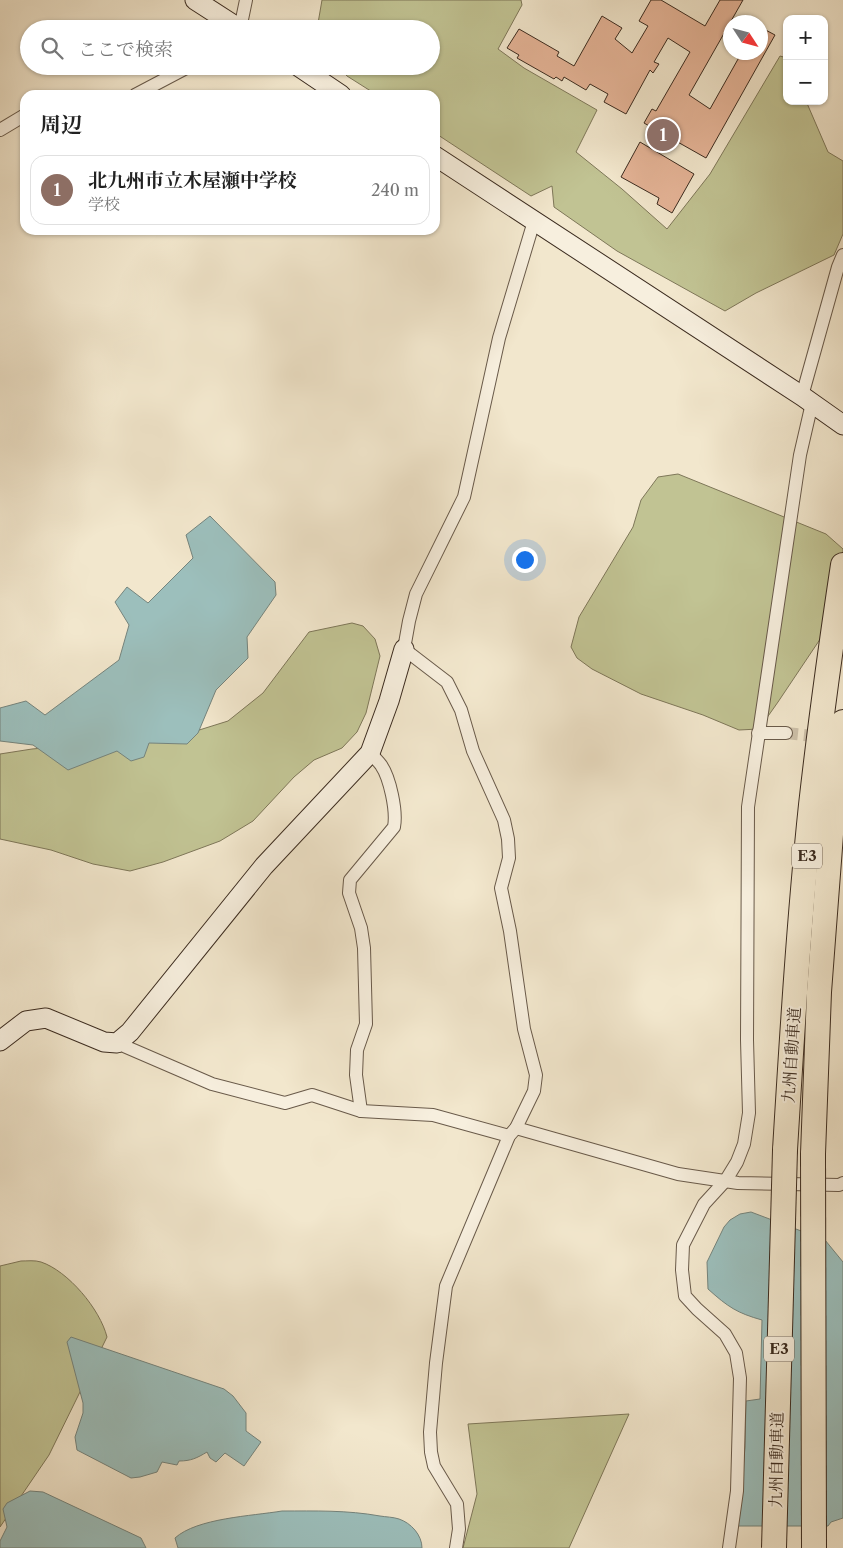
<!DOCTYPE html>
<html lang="ja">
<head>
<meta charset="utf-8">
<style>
  :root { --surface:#fff; --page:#f2f2f2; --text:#222; --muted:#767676; --line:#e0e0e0; --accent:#8f2418 }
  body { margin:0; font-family:"Libre Caslon Text","Noto Serif JP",serif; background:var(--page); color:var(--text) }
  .controls { position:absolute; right:15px; top:15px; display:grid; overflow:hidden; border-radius:10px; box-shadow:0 1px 4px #0004 }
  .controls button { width:45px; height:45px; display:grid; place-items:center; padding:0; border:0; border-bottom:1px solid var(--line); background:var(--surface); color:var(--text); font:25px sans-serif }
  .compass { position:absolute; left:723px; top:15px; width:45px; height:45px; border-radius:50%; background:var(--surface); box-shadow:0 1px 4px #0004; rotate:126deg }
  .you { position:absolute; left:524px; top:559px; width:18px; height:18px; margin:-12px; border:4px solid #fff; border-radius:50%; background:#1a73e8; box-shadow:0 0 0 8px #1a73e833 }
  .badge { display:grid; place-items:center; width:32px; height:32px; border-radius:50%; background:var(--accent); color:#fff; font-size:16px; font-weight:700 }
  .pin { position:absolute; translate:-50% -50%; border:2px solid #fff; box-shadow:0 1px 5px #0006 }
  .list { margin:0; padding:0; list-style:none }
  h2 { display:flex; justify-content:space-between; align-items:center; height:65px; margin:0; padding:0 20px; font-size:21px }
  h2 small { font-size:16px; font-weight:400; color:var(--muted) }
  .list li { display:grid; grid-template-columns:32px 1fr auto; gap:15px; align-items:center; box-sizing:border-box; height:70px; margin:0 10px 10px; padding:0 10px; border:1px solid var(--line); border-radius:15px }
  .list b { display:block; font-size:19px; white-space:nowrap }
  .list p { margin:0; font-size:16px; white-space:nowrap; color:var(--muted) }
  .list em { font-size:16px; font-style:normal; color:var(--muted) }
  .icon { flex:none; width:28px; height:28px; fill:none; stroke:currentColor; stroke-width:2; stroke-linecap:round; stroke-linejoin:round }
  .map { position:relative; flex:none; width:843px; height:1548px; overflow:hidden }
  .search { position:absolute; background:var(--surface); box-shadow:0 1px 4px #0004; left:20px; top:20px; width:420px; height:55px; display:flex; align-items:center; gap:12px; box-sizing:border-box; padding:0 18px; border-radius:28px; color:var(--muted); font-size:19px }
  .panel { position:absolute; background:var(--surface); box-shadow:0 1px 4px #0004; left:20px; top:90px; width:420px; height:145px; border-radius:15px }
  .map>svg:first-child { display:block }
  .green { fill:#c1c393; stroke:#7e7759 }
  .water { fill:#9cbfbc; stroke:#75847d }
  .building { fill:#e5b497; stroke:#3b2b1f }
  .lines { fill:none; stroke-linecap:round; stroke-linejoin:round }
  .street-tunnel { stroke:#cdc1aa; stroke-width:12; stroke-dasharray:12 6; stroke-linecap:butt }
  .street-casing { stroke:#695a4a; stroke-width:14 }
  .secondary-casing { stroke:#3b2b1f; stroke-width:21 }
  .highway-casing { stroke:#3b2b1f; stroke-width:26 }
  .street { stroke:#f7efde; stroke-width:12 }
  .secondary { stroke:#f7efde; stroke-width:19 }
  .highway { stroke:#f2e7cd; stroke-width:24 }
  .highway-bridge-casing { stroke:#3b2b1f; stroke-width:26; stroke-linecap:butt }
  .highway-bridge { stroke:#f2e7cd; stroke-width:24 }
  .labels { text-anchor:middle; stroke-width:4; stroke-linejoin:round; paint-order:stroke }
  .shield { fill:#f7efde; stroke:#736658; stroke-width:1 }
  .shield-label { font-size:15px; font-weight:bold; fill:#3b2b1f }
  .street-label { font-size:16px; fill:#3b2b1f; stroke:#f7efde }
</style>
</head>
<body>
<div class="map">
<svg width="843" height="1548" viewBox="0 0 843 1548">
  <rect width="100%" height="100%" fill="#f2e7cd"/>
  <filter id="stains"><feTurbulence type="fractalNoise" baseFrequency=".004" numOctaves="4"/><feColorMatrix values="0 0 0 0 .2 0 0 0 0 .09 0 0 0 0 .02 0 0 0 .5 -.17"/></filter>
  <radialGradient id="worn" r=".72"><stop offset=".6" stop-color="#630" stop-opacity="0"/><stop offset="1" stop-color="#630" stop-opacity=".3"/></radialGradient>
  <g class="green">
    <path d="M322,0H521L522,5L498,49L524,68L597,110L576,152L622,189L667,229L710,174L780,56L787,58V101H806L828,152L843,161V234L834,255L756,293L725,311L617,251L554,207L552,186L531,196L435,133V95H377L347,76L337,66H431V29H317Z"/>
    <path d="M678,474L826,534L843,549V605L778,702L759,729L739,730L703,715L641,694L592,669L577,658L571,647L579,617L633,527L641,500L658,477Z"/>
    <path d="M352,623L363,626L375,639L380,656L366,713L357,732L342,748L314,760L294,777L253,821L220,841L163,862L130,871L93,864L51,850L0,839V754L32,749L180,736L228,721L263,693L309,632Z"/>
    <path d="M21,1261C27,1261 35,1260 41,1262C68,1271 100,1309 107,1337L49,1455L0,1527V1266Z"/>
    <path d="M629,1414L569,1548H463L477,1494L468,1424Z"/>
  </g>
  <g class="water">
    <path d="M210,516L275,582L276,595L247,637L248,658L216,690L198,733L187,744L149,743L144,757L131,761L117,751L68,770L33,745L0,741V708L26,701L45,715L119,660L129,625L115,602L127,587L148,603L193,558L186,535Z"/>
    <path d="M751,1212L825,1240L843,1262V1518L831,1522L828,1526H738L745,1447L746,1401L760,1399L762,1320C737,1313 728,1307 708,1289L707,1262L724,1227L730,1220L740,1214Z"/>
    <path d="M71,1337L224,1389L233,1396L246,1413V1431L261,1442L244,1466L225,1453L216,1462L210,1458L207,1452C197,1458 191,1461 179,1461L177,1465L162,1462L157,1472L140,1477L131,1478L77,1450L75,1437L83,1413V1403L67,1342Z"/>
    <path d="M30,1491L43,1492L141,1538L146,1548H0V1541L7,1527L3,1509L7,1503Z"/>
    <path d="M282,1511C315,1511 347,1510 380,1516C386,1517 393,1517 399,1519C411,1523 422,1535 422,1548H178L175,1538C197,1518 252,1516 282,1511Z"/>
  </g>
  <g class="building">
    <path d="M651,0H661L705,26L720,0H743L689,95L710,109L742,52H760V27L775,35L706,158L644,123L652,109L656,111L690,52L668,38L654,62L659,64L653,73L650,70L626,114L604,102L608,94L590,84L586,90L564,77L562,81L556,77L554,79L517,58L519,55L507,48L519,29L559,52L557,56L574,66L602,16L622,28L615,39L632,53L648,26L639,21Z"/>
    <path d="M640,142L694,174L672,213L657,204L659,198L621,177Z"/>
  </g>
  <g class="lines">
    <path class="street-tunnel" d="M786,733L823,737"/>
    <defs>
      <g id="street">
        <path d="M240,29L246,0"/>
        <path d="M135,95L190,66"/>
        <path d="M0,130L25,115"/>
        <path d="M802,396L838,267L843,255"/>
        <path d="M758,733H786"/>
        <path d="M117,1043L212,1084L285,1103L312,1095L361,1111L433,1115L509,1136"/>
        <path d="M361,1111L356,1075L357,1050L366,1024L364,948L361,928L349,893L350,880L394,827C397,811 390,778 381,765C378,761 374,757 370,753"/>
        <path d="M516,1128L678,1174L738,1183L839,1185L843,1183"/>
        <path d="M456,1548L459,1529L457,1504L434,1466L431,1452L430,1432L436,1363L446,1286L509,1136L516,1128L534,1091L536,1075L524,1029L510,931L501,888L509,858L508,839L504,820L473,751L461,710L447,682L404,649L409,621L416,594L464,497L499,338L534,221"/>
        <path d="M729,1548L737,1491L740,1378L736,1353L725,1334L697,1309L685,1296L682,1270L683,1245L704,1204L726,1180L737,1162L744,1144L749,1113L747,1040L748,807L800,455L812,403"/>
      </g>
      <g id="secondary">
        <path d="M195,0L240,29"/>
        <path d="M298,66L341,95"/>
        <path d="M435,156L802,396L843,425"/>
        <path d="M0,1041L26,1021L46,1018L104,1042L117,1043L130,1032L264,866L370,753L389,701L404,649"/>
      </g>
      <g id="highway">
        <path d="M785,1150C792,1035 799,920 811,805C820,725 831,645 843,565"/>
        <path d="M813,1154L819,992L833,808L843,722"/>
      </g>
    </defs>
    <use href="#street" class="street-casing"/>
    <use href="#secondary" class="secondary-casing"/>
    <use href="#highway" class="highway-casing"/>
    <use href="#street" class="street"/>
    <use href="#secondary" class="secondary"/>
    <use href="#highway" class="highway"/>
    <defs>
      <g id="highway-bridge">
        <path d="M813,1154L814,1548"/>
        <path d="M774,1548L785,1150"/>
      </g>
    </defs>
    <use href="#highway-bridge" class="highway-bridge-casing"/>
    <use href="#highway-bridge" class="highway-bridge"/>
  </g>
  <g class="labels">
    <g class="shield">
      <rect x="792" y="843.5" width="30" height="25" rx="4"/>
      <rect x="764" y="1336.5" width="30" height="25" rx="4"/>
    </g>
    <g class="shield-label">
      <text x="807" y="861">E3</text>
      <text x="779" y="1354">E3</text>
    </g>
    <g class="street-label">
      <text transform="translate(791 1055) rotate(-86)" y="6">九州自動車道</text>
      <text transform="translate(776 1460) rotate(-89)" y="6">九州自動車道</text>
    </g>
  </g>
  <rect width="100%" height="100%" filter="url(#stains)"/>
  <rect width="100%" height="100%" fill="url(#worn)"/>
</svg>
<div class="controls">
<button>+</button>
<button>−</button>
</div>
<svg class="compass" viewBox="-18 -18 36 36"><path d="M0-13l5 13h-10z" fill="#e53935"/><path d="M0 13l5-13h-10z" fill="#767676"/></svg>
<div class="you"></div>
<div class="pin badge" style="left:663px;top:135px;background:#8d6e63">1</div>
<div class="search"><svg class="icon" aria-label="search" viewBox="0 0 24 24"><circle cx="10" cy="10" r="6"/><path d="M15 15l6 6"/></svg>ここで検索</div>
<section class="panel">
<h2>周辺<small></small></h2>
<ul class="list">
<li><span class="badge" style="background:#8d6e63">1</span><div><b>北九州市立木屋瀬中学校</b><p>学校</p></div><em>240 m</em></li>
</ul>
</section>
</div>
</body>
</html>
